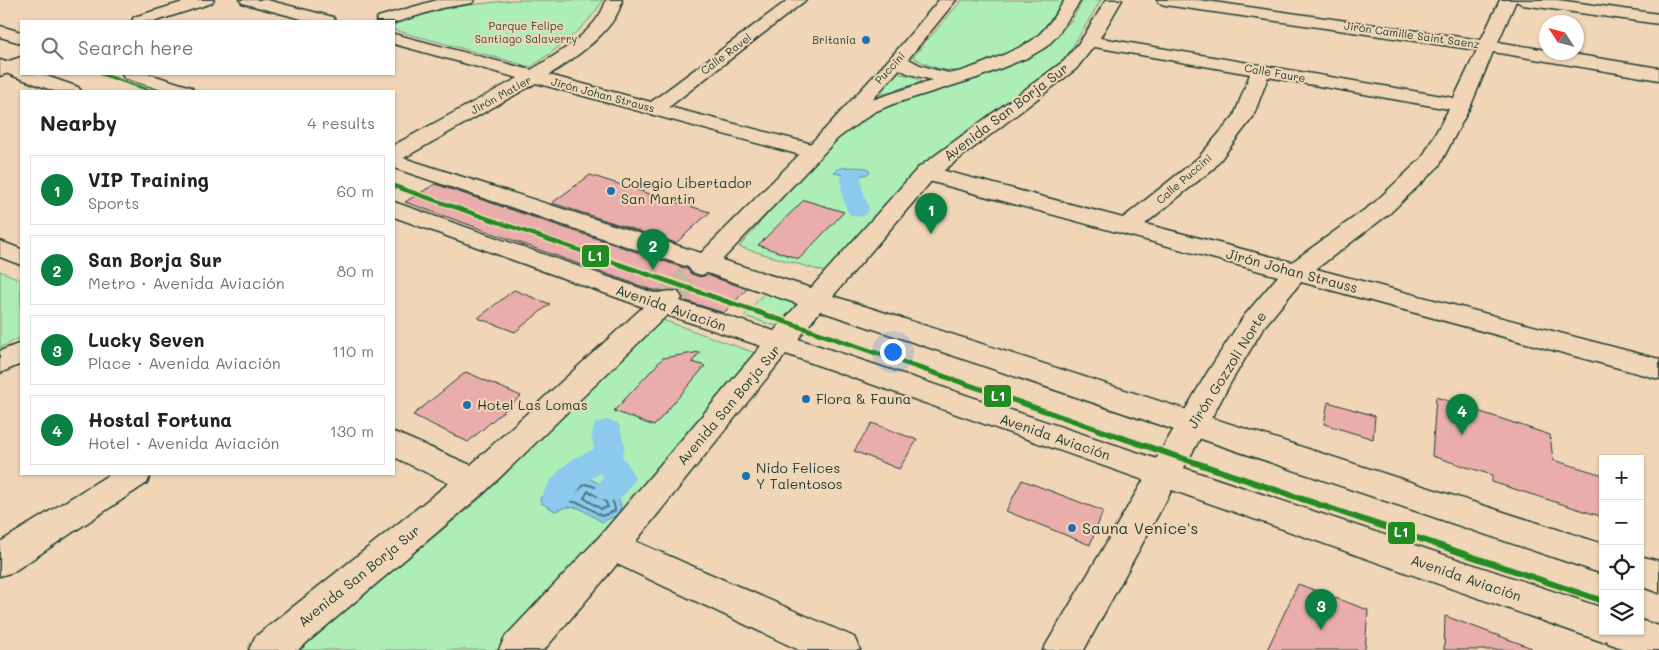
<!DOCTYPE html>
<html lang="en">
<head>
<meta charset="utf-8">
<style>
  :root { --surface:#fff; --page:#f2f2f2; --text:#222; --muted:#767676; --line:#e0e0e0; --accent:#0b8043 }
  body { margin:0; font-family:Mali,sans-serif; background:var(--page); color:var(--text) }
  .controls { position:absolute; right:15px; bottom:15px; display:grid; overflow:hidden; border-radius:0px; box-shadow:0 1px 4px #0004 }
  .controls button { width:45px; height:45px; display:grid; place-items:center; padding:0; border:0; border-bottom:1px solid var(--line); background:var(--surface); color:var(--text); font:25px sans-serif }
  .compass { position:absolute; left:1539px; top:15px; width:45px; height:45px; border-radius:50%; background:var(--surface); box-shadow:0 1px 4px #0004; rotate:306deg }
  .you { position:absolute; left:892px; top:351px; width:18px; height:18px; margin:-12px; border:4px solid #fff; border-radius:50%; background:#1a73e8; box-shadow:0 0 0 8px #1a73e833 }
  .badge { display:grid; place-items:center; width:32px; height:32px; border-radius:50%; background:var(--accent); color:#fff; font-size:16px; font-weight:700 }
  .pin { position:absolute; translate:-50% -41px; filter:drop-shadow(0 1px 2px #0008) }
  .pin::after { content:''; position:absolute; top:26px; width:18px; height:15px; background:inherit; clip-path:polygon(0 0,100% 0,50% 100%) }
  .list { margin:0; padding:0; list-style:none }
  h2 { display:flex; justify-content:space-between; align-items:center; height:65px; margin:0; padding:0 20px; font-size:21px }
  h2 small { font-size:16px; font-weight:400; color:var(--muted) }
  .list li { display:grid; grid-template-columns:32px 1fr auto; gap:15px; align-items:center; box-sizing:border-box; height:70px; margin:0 10px 10px; padding:0 10px; border:1px solid var(--line); border-radius:0px }
  .list b { display:block; font-size:19px; white-space:nowrap }
  .list p { margin:0; font-size:16px; white-space:nowrap; color:var(--muted) }
  .list em { font-size:16px; font-style:normal; color:var(--muted) }
  .icon { flex:none; width:28px; height:28px; fill:none; stroke:currentColor; stroke-width:2; stroke-linecap:round; stroke-linejoin:round }
  .map { position:relative; flex:none; width:1659px; height:650px; overflow:hidden }
  .search { position:absolute; background:var(--surface); box-shadow:0 1px 4px #0004; left:20px; top:20px; width:375px; height:55px; display:flex; align-items:center; gap:12px; box-sizing:border-box; padding:0 18px; border-radius:0px; color:var(--muted); font-size:19px }
  .panel { position:absolute; background:var(--surface); box-shadow:0 1px 4px #0004; left:20px; top:90px; width:375px; height:385px; border-radius:0px }
  .map>svg:first-child { display:block }
  .green { fill:#adeeb7; stroke:#669676 }
  .water { fill:#8ccaed; stroke:#6092a3 }
  .lines { fill:none; stroke-linecap:round; stroke-linejoin:round }
  .shore { stroke:#4b757e; stroke-width:2 }
  .canal { fill:#8ccaed; fill-rule:evenodd }
  .building { fill:#e9aeab; stroke:#1f3d34 }
  .major-tunnel { stroke:#c6b79d; stroke-width:28; stroke-dasharray:28 14; stroke-linecap:butt }
  .minor-casing { stroke:#1f3d34; stroke-width:3 }
  .major-casing { stroke:#1f3d34; stroke-width:3 }
  .minor { fill:#f0d6b7; fill-rule:evenodd }
  .major { fill:#f0d6b7; fill-rule:evenodd }
  .metro-1-far3-casing { stroke:#f0d6b7; stroke-width:5.5 }
  .metro-1-far2-casing { stroke:#f0d6b7; stroke-width:7 }
  .metro-1-far1-casing { stroke:#f0d6b7; stroke-width:9 }
  .metro-1-casing { stroke:#f0d6b7; stroke-width:10 }
  .metro-1-far3 { stroke:#228b22; stroke-width:3 }
  .metro-1-far2 { stroke:#228b22; stroke-width:4 }
  .metro-1-far1 { stroke:#228b22; stroke-width:5 }
  .metro-1 { stroke:#228b22; stroke-width:6 }
  .poi-dot { fill:#1f6fb2; stroke:#f0d6b7; stroke-width:2 }
  .labels { text-anchor:middle; stroke-width:4; stroke-linejoin:round; paint-order:stroke }
  .far-park-label { font-size:11px; fill:#2d4f41; stroke:#f0d6b7 }
  .far-street-label { font-size:11px; fill:#1f3d34; stroke:#f0d6b7 }
  .far-poi-label { font-size:11px; fill:#1f3d34; stroke:#f0d6b7; text-anchor:end }
  .street-label { font-size:14px; fill:#1f3d34; stroke:#f0d6b7 }
  .poi-label { font-size:14px; fill:#1f3d34; stroke:#f0d6b7; text-anchor:start }
  .near-poi-label { font-size:16px; fill:#1f3d34; stroke:#f0d6b7; text-anchor:start }
  .line-badge { stroke:#f0d6b7; stroke-width:2 }
  .badge-label { font-size:14px; text-anchor:middle; font-weight:bold; fill:#fff }
</style>
</head>
<body>
<div class="map">
<svg width="1659" height="650" viewBox="0 0 1659 650">
  <rect width="100%" height="100%" fill="#f0d6b7"/>
  <filter id="ink" filterUnits="userSpaceOnUse"><feTurbulence type="fractalNoise" baseFrequency=".02" numOctaves="2"/><feDisplacementMap in="SourceGraphic" scale="10" xChannelSelector="R" yChannelSelector="G"/><feConvolveMatrix kernelMatrix="1 2 1 2 8 2 1 2 1" color-interpolation-filters="sRGB"/></filter>
  <g filter="url(#ink)">
    <g class="green">
      <path d="M513,0H603C586,29 558,48 531,67L394,30V22L437,9Z"/>
      <path d="M962,0H1065C1058,11 1050,25 1041,35C1030,48 975,70 957,71C941,71 926,65 913,57Z"/>
      <path d="M1083,0H1101L1065,59L928,160L829,273L739,247L816,157L848,129L885,107L978,76L1041,50L1072,20Z"/>
      <path d="M895,73L913,76L922,82L878,95L875,92Z"/>
      <path d="M0,271L21,280V337L0,348Z"/>
      <path d="M766,291L800,302L801,306L779,327L744,316Z"/>
      <path d="M660,319L758,354L687,445L501,650H297L482,497Z"/>
    </g>
    <g class="water">
      <path d="M855,167L867,168L870,172C864,178 843,177 834,172L840,168Z"/>
      <path d="M587,478C601,483 616,491 621,505L619,514L602,522L579,508L567,507L555,511L541,503L540,498L548,492L567,494Z"/>
    </g>
    <g class="lines">
      <g class="shore">
        <path d="M585,484C599,487 615,495 615,511L602,516L582,504L570,501V498Z"/>
        <path d="M588,491L605,501L608,507L601,509L584,498Z"/>
      </g>
      <g class="canal">
        <path d="M851,169L858,171C862,176 861,180 862,186C863,195 868,201 869,210L866,215L858,217L850,215C844,206 837,180 844,171Z"/>
        <path d="M607,420L618,423C622,431 621,437 625,445L622,456L628,464L635,479C625,496 619,505 599,499L594,490L603,477L600,473L583,484L570,503L559,507L548,503L543,494C555,472 569,458 593,450L594,446C590,437 592,432 596,423Z"/>
      </g>
    </g>
    <g class="building">
      <path d="M590,175L672,201L710,212L676,243L552,203Z"/>
      <path d="M435,184L687,269L691,274L700,277L707,275L747,289L724,313L683,300L684,297L678,290H652L405,202Z"/>
      <path d="M804,200L844,212L799,259L758,245Z"/>
      <path d="M514,290L550,304L515,332L478,318Z"/>
      <path d="M700,352L692,362L705,366L654,426L614,411L663,358Z"/>
      <path d="M466,372L521,396L468,442L413,415Z"/>
      <path d="M1436,397L1550,435L1553,460L1603,475V517L1492,482V475L1432,456Z"/>
      <path d="M1328,402L1375,416L1373,439L1324,424Z"/>
      <path d="M872,423L917,440L899,469L854,451Z"/>
      <path d="M1022,480L1103,511L1090,545L1006,511Z"/>
      <path d="M1298,584L1368,610L1365,650H1267Z"/>
      <path d="M1445,616L1532,648L1531,650H1444Z"/>
    </g>
    <g class="lines">
      <path class="major-tunnel" d="M669,298L701,267"/>
      <defs>
        <g id="minor">
          <path d="M190,0H214L212,3L156,21H132L134,17Z"/>
          <path d="M240,0H267L333,17L335,21H309L242,3Z"/>
          <path d="M437,0H474L472,3L442,8L394,23V21H376L378,17Z"/>
          <path d="M606,0H622C617,30 573,59 549,75L651,102L788,0H806L669,107L820,146L823,151L820,156L812,157L804,156L536,83L402,159L394,160V145L518,78L394,44V34L531,70C556,55 599,30 606,0Z"/>
          <path d="M939,0H956L904,64L838,138L831,140L824,138L821,134L824,130L892,56Z"/>
          <path d="M1157,0H1199L1481,40L1500,0H1558L1659,14V24L1523,5L1516,1L1498,42L1546,50V52H1560L1659,68V80L1493,52L1471,105L1439,166L1390,213L1316,269L1659,359V379L1301,282L1264,327L1231,382L1084,650H1043L1207,373L1244,316L1278,276L918,178L915,173L918,168L926,166L1123,218L1198,158L1234,116L1250,74L1083,45L1080,41L1083,37L1089,36L1454,98L1477,50L1165,5L1159,3ZM1268,77L1449,109L1422,158L1374,203L1292,262L1145,224L1214,168L1253,117Z"/>
          <path d="M21,57V68L0,76V64Z"/>
          <path d="M0,241L21,249V265L0,257Z"/>
          <path d="M21,343V364L0,373V351Z"/>
          <path d="M394,432L487,472L492,481L487,490L475,494L463,490L394,457Z"/>
          <path d="M110,474H151L147,483L13,572L0,576V542Z"/>
          <path d="M612,531L854,637L860,650H799L600,556L594,546L600,536Z"/>
        </g>
        <g id="major">
          <path d="M1065,0H1081L1057,36L1046,47L1029,57L977,78L893,104L874,112L838,138L722,260L811,288L918,168L1064,61L1082,39L1106,0H1122L1098,41L1076,69L934,178L833,296L1603,544V574L820,311L798,339L1603,608V631H1640V620L1659,626V650H1627L1608,643L1607,640L1603,642L786,354L624,556L544,650H499L505,637L600,536L761,346L667,315L487,490L298,650H249L255,637L463,472L643,307L394,217V202L651,292C660,295 667,289 678,292L682,298L680,301L774,331L798,304L707,273L701,275L692,272L688,267L394,168V155L701,253L824,130L860,104L932,80C918,76 898,73 889,60L892,56C904,53 912,62 923,66C931,69 941,71 949,73C960,75 1024,47 1034,39C1047,29 1056,13 1065,0Z"/>
          <path d="M0,26L21,32V43L0,37Z"/>
          <path d="M0,60L21,67V74H41L78,87L81,91H54L0,71Z"/>
          <path d="M122,74H149L191,87L194,91H165L124,78Z"/>
          <path d="M1640,556L1659,561V593L1640,586Z"/>
        </g>
      </defs>
      <use href="#minor" class="minor-casing"/>
      <use href="#major" class="major-casing"/>
      <use href="#minor" class="minor"/>
      <use href="#major" class="major"/>
      <defs>
        <path id="metro-1-far3" d="M101,74L152,91"/>
        <path id="metro-1-far2" d="M394,186L590,254"/>
        <path id="metro-1-far1" d="M586,253L1100,430"/>
        <path id="metro-1" d="M1096,429L1603,601"/>
      </defs>
      <use href="#metro-1-far3" class="metro-1-far3-casing"/>
      <use href="#metro-1-far2" class="metro-1-far2-casing"/>
      <use href="#metro-1-far1" class="metro-1-far1-casing"/>
      <use href="#metro-1" class="metro-1-casing"/>
      <use href="#metro-1-far3" class="metro-1-far3"/>
      <use href="#metro-1-far2" class="metro-1-far2"/>
      <use href="#metro-1-far1" class="metro-1-far1"/>
      <use href="#metro-1" class="metro-1"/>
    </g>
  </g>
  <g class="poi-dot">
    <circle cx="866" cy="40" r="5"/>
    <circle cx="611" cy="191" r="5"/>
    <circle cx="806" cy="399" r="5"/>
    <circle cx="467" cy="405" r="5"/>
    <circle cx="746" cy="476" r="5"/>
    <circle cx="1072" cy="528" r="5"/>
  </g>
  <g class="labels">
    <g class="far-park-label">
      <text x="526" y="30">Parque Felipe<tspan x="526" dy="13">Santiago Salaverry</tspan></text>
    </g>
    <g class="far-street-label">
      <text transform="translate(1412 35) rotate(8)" y="4">Jirón Camille Saint Saenz</text>
      <text transform="translate(726 54) rotate(-37)" y="4">Calle Ravel</text>
      <text transform="translate(890 68) rotate(-48)" y="4">Puccini</text>
      <text transform="translate(1275 73) rotate(10)" y="4">Calle Faure</text>
      <text transform="translate(501 95) rotate(-29)" y="4">Jirón Matier</text>
      <text transform="translate(603 95) rotate(15)" y="4">Jirón Johan Strauss</text>
      <text transform="translate(1184 179) rotate(-41)" y="4">Calle Puccini</text>
    </g>
    <g class="far-poi-label">
      <text x="856" y="44">Britania</text>
    </g>
    <g class="street-label">
      <text transform="translate(1006 112) rotate(-37)" y="5">Avenida San Borja Sur</text>
      <text transform="translate(1292 271) rotate(15)" y="5">Jirón Johan Strauss</text>
      <text transform="translate(671 308) rotate(19)" y="5">Avenida Aviación</text>
      <text transform="translate(1227 370) rotate(-58)" y="5">Jirón Gozzoli Norte</text>
      <text transform="translate(729 405) rotate(-50)" y="5">Avenida San Borja Sur</text>
      <text transform="translate(1055 437) rotate(19)" y="5">Avenida Aviación</text>
      <text transform="translate(359 576) rotate(-39)" y="5">Avenida San Borja Sur</text>
      <text transform="translate(1466 578) rotate(19)" y="5">Avenida Aviación</text>
    </g>
    <g class="poi-label">
      <text x="621" y="188">Colegio Libertador<tspan x="621" dy="16">San Martin</tspan></text>
      <text x="816" y="404">Flora &amp; Fauna</text>
      <text x="477" y="410">Hotel Las Lomas</text>
      <text x="756" y="473">Nido Felices<tspan x="756" dy="16">Y Talentosos</tspan></text>
    </g>
    <g class="near-poi-label">
      <text x="1082" y="534">Sauna Venice's</text>
    </g>
  </g>
  <g class="line-badge">
    <rect x="581" y="244" width="29" height="24" rx="5" fill="#228b22"/>
    <rect x="983" y="384" width="29" height="24" rx="5" fill="#228b22"/>
    <rect x="1387" y="521" width="29" height="24" rx="5" fill="#228b22"/>
  </g>
  <g class="badge-label">
    <text x="595" y="261">L1</text>
    <text x="998" y="401">L1</text>
    <text x="1401" y="537">L1</text>
  </g>
</svg>
<div class="controls">
<button>+</button>
<button>−</button>
<button><svg class="icon" aria-label="locate" viewBox="0 0 24 24"><circle cx="12" cy="12" r="6"/><path d="M12 2v4M12 18v4M2 12h4M18 12h4"/></svg></button>
<button><svg class="icon" aria-label="layers" viewBox="0 0 24 24"><path d="M12 4l9 5-9 5-9-5zM3 14l9 5 9-5"/></svg></button>
</div>
<svg class="compass" viewBox="-18 -18 36 36"><path d="M0-13l5 13h-10z" fill="#e53935"/><path d="M0 13l5-13h-10z" fill="#767676"/></svg>
<div class="you"></div>
<div class="pin badge" style="left:931px;top:234px">1</div>
<div class="pin badge" style="left:653px;top:270px">2</div>
<div class="pin badge" style="left:1321px;top:630px">3</div>
<div class="pin badge" style="left:1462px;top:435px">4</div>
<div class="search"><svg class="icon" aria-label="search" viewBox="0 0 24 24"><circle cx="10" cy="10" r="6"/><path d="M15 15l6 6"/></svg>Search here</div>
<section class="panel">
<h2>Nearby<small>4 results</small></h2>
<ul class="list">
<li><span class="badge">1</span><div><b>VIP Training</b><p>Sports</p></div><em>60 m</em></li>
<li><span class="badge">2</span><div><b>San Borja Sur</b><p>Metro · Avenida Aviación</p></div><em>80 m</em></li>
<li><span class="badge">3</span><div><b>Lucky Seven</b><p>Place · Avenida Aviación</p></div><em>110 m</em></li>
<li><span class="badge">4</span><div><b>Hostal Fortuna</b><p>Hotel · Avenida Aviación</p></div><em>130 m</em></li>
</ul>
</section>
</div>
</body>
</html>
